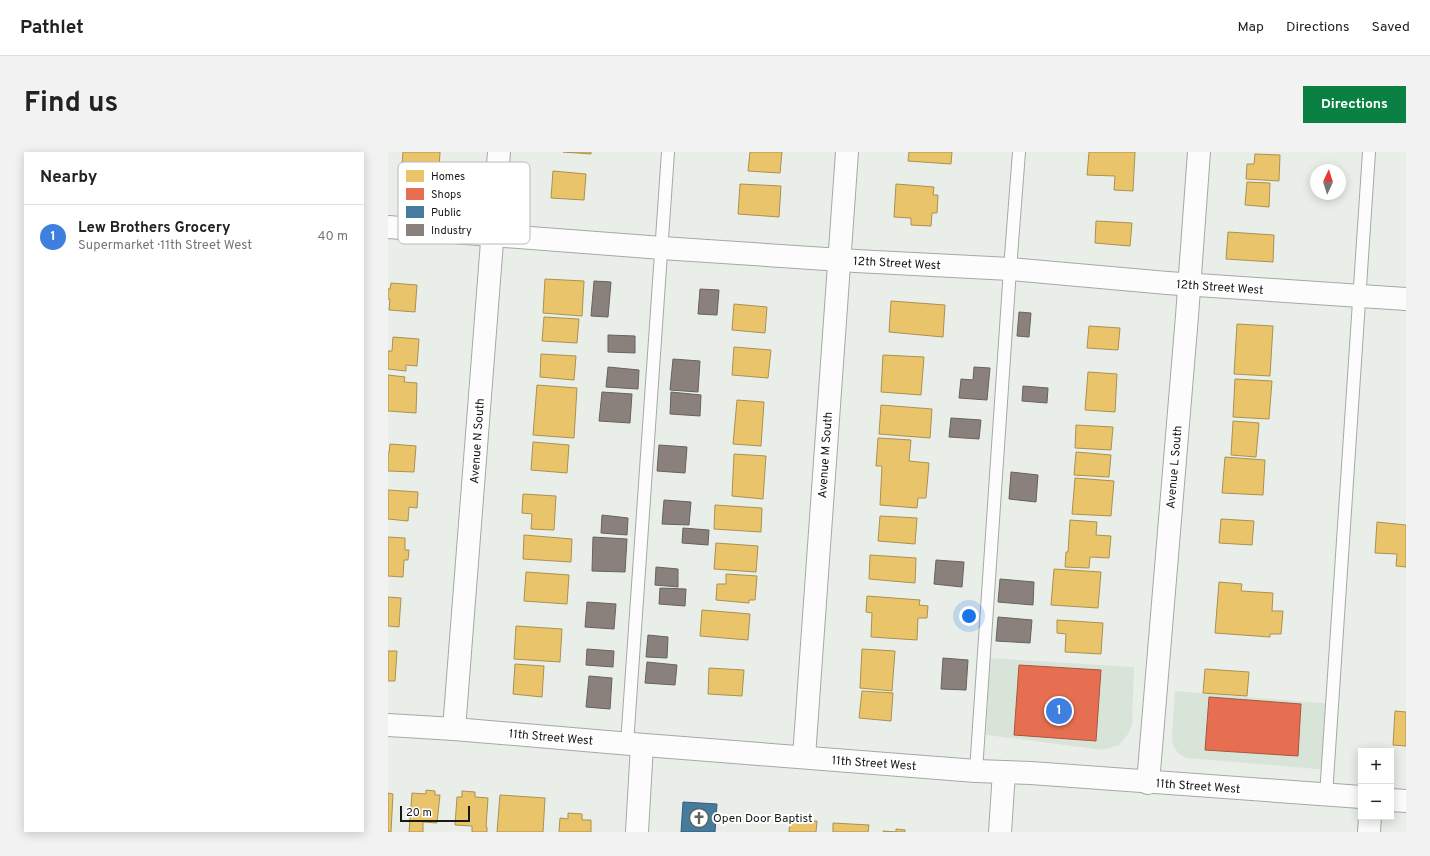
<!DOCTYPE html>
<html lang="en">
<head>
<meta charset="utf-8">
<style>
  :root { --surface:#fff; --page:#f2f2f2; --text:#222; --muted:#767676; --line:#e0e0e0; --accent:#0b8043 }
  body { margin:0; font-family:Overpass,sans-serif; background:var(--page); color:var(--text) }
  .controls { position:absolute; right:12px; bottom:12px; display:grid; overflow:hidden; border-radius:0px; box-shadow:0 2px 10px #0003 }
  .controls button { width:36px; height:36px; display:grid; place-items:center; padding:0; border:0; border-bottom:1px solid var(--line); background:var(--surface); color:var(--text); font:20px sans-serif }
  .compass { position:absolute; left:922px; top:12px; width:36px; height:36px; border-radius:50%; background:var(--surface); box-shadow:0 2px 10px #0003; rotate:4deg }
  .scale { position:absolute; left:12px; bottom:10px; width:70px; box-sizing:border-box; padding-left:4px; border:2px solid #161a16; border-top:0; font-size:11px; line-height:14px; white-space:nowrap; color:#161a16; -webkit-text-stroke:3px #fff; paint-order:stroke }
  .you { position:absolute; left:581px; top:464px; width:14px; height:14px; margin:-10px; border:3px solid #fff; border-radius:50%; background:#1a73e8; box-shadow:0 0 0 6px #1a73e833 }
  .badge { display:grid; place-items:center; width:26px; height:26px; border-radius:50%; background:var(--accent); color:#fff; font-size:13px; font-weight:700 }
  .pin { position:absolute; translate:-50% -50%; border:2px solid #fff; box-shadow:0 1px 4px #0006 }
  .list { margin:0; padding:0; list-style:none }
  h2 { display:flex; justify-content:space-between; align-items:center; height:52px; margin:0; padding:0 16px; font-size:17px }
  h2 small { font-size:13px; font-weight:400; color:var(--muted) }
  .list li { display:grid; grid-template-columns:26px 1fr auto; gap:12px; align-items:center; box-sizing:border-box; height:64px; padding:0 16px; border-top:1px solid var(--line) }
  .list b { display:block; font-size:15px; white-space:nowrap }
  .list p { margin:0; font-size:13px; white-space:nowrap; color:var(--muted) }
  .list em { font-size:13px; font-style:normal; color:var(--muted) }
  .map { position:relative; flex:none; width:1018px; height:680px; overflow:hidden; border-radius:0px }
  header { display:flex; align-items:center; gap:24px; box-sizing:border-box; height:56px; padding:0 20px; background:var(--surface); border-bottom:1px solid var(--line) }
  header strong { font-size:19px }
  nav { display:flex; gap:22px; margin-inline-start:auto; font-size:14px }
  .intro { display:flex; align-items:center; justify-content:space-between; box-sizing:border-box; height:96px; padding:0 24px }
  h1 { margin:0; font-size:28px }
  .button { padding:10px 18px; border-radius:0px; background:var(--accent); color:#fff; font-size:14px; font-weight:700 }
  main { display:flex; gap:24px; padding:0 24px }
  aside { flex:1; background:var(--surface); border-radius:0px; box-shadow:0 2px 10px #0003 }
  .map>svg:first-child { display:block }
  .built { fill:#d9e4d9 }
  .homes { fill:#e9c46a; stroke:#aa9151 }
  .shops { fill:#e76f51; stroke:#a8563f }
  .public { fill:#457b9d; stroke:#375e74 }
  .industry { fill:#8a817c; stroke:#67625d }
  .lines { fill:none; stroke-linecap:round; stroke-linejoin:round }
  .service-casing { stroke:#a5a9a5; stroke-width:14 }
  .minor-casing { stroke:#a5a9a5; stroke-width:24 }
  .tertiary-casing { stroke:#a5a9a5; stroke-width:24 }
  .service { stroke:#fcfcfc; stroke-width:12 }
  .minor { stroke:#fcfcfc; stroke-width:22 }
  .tertiary { stroke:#fcfcfc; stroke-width:22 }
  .labels { text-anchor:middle; stroke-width:4; stroke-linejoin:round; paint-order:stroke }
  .street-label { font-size:12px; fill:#161a16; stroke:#fff }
  .poi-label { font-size:12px; fill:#161a16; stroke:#fff; text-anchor:start }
  .key { fill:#fff; stroke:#b9bab9; stroke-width:1 }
  .key-label { font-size:11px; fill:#161a16 }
</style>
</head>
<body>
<header>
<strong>Pathlet</strong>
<nav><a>Map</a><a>Directions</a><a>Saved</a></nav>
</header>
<div class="intro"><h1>Find us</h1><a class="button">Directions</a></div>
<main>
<aside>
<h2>Nearby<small></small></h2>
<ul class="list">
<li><span class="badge" style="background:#3f7fe0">1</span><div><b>Lew Brothers Grocery</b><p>Supermarket · 11th Street West</p></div><em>40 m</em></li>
</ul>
</aside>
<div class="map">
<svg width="1018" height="680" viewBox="0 0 1018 680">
  <rect width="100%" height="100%" fill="#e9eee9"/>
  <g class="built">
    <path d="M602,506L746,515L744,573L740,582L731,593L715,598L598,583Z"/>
    <path d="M787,539L945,552L940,618L798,606L790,601L785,593L784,582Z"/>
  </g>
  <g class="homes">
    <path d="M15,0H52L51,17H45L43,39L12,36Z"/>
    <path d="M175,0H203V2Z"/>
    <path d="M362,0H394L392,21L360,19Z"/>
    <path d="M521,0H564L563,12L520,9Z"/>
    <path d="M701,0H747L745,39L726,38L727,24L699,23Z"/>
    <path d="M867,2L892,3L891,29L858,27L859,12H866Z"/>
    <path d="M165,19L198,22L196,48L163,46Z"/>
    <path d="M859,30L882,31L881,55L857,53Z"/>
    <path d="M352,32L393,34L391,65L350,62Z"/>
    <path d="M508,32L546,35L545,43H550L549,61H544L543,74L523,73V66L506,65Z"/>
    <path d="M708,69L744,71L742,94L707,91Z"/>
    <path d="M840,80L886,83L885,110L838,107Z"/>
    <path d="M157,127L196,129L194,164L155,161Z"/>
    <path d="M3,131L29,133L27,160L1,158L2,147H0V137H2Z"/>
    <path d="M503,149L557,153L555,185L501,180Z"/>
    <path d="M346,152L379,155L377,181L344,178Z"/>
    <path d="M156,165L191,167L189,191L154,189Z"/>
    <path d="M849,172L885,174L882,224L846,222Z"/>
    <path d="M701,174L732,176L730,198L699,196Z"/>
    <path d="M5,185L31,187L29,214L18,213V219L0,217V199H4Z"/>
    <path d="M346,195L383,198L380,226L344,223Z"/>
    <path d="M153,202L188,204L186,228L152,225Z"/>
    <path d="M495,203L536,205L533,243L493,240Z"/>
    <path d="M700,220L729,222L727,260L697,258Z"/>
    <path d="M0,223L17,225L16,230L29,231L28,261L0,259Z"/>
    <path d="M847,227L884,229L881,267L845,265Z"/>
    <path d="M149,233L189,236L186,286L145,283Z"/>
    <path d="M349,248L376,250L373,294L345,292Z"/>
    <path d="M493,253L544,257L542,286L491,282Z"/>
    <path d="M845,269L871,271L868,305L843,303Z"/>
    <path d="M688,273L725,275L723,298L687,296Z"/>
    <path d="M490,286L523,288L521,309L541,311L538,346H530L529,356L492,353L494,314H488Z"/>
    <path d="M145,290L181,293L179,321L143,318Z"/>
    <path d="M2,292L28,294L26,320L0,319V301H1Z"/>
    <path d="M688,300L723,303L721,325L686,323Z"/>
    <path d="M346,302L378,304L375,347L344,344Z"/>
    <path d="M837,305L877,308L875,343L834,341Z"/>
    <path d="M687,326L726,329L723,364L684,362Z"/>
    <path d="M0,338L30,340L29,356L21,355L20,369L0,367Z"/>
    <path d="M135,342L168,344L166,378L143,377L144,362L134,361Z"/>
    <path d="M327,353L374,356L373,380L326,377Z"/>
    <path d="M492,364L529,366L527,392L490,389Z"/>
    <path d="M833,367L866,369L864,393L831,391Z"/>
    <path d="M682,368L709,370L708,383L723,384L721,406L702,405L701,416L677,415L678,400H680Z"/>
    <path d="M989,370L1018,373V415L1008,414L1009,402L987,401Z"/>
    <path d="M136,383L184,387L183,410L135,407Z"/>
    <path d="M0,385L17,386V398H21L20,408H16L15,425L0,424Z"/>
    <path d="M328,391L370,394L368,420L326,417Z"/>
    <path d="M482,403L528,406L527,431L481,427Z"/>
    <path d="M666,417L713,420L710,456L663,453Z"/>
    <path d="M138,420L181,423L179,452L136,449Z"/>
    <path d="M338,422L369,424L367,448H361V451L328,448L329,432H338Z"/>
    <path d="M831,430L854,432L853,439L885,441L884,459H895L893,482H882V485L827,481Z"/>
    <path d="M479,444L532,448L531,453L540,454L539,466H530L529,488L483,485L484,461L478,460Z"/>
    <path d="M0,445L13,446L11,475L0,474Z"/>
    <path d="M314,458L362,462L360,488L312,484Z"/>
    <path d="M669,468L715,471L713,502L677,500L678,482L669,481Z"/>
    <path d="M128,474L174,477L172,510L126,507Z"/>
    <path d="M474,497L507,499L504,539L472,536Z"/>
    <path d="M0,499H9L7,529H0Z"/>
    <path d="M127,512L156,514L154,545L125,542Z"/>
    <path d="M321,516L356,518L354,544L320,542Z"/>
    <path d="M817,517L861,520L859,544L815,541Z"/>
    <path d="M474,539L505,541L503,569L471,566Z"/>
    <path d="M1007,559L1018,560V594L1005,593Z"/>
    <path d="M38,638L47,639V643H52L49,671L35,670V680H21L24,641L38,642Z"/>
    <path d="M74,639L87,640V645L100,646L98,675H99V680H84V674L67,673L69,645H74Z"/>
    <path d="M0,641L5,642L3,680H0Z"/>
    <path d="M112,643L157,646L155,680H109Z"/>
    <path d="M180,661L194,662V668H203V680H171L172,666L180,667Z"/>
    <path d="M413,665H422V669H429L428,680H401L402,668H413Z"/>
    <path d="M445,671L481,673L480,680H445Z"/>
    <path d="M508,677L517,678V680H495V679L508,680Z"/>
  </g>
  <g class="shops">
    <path d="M631,513L713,518L708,589L626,583Z"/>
    <path d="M821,545L913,552L910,604L817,598Z"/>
  </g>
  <path class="public" d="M295,650L329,652L327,680H293Z"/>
  <g class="industry">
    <path d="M206,129L223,130L220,165L203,164Z"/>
    <path d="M312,137L331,138L329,163L310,162Z"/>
    <path d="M631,160L643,161L641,185L629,184Z"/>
    <path d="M220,183L247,184V201L220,200Z"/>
    <path d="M285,207L312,209L310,240L282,238Z"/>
    <path d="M220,215L251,218L250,237L218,235Z"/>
    <path d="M586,215L602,216L599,248L571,246L573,227L585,228Z"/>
    <path d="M635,234L660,236L659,251L634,249Z"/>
    <path d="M214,240L244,242L242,271L211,269Z"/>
    <path d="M283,240L313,243L312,264L282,262Z"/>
    <path d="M563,266L593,268L591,287L561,285Z"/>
    <path d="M271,293L299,295L297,321L269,319Z"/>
    <path d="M623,320L650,323L648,350L621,347Z"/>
    <path d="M276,348L303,350L301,373L274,372Z"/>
    <path d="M214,363L240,366L239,383L213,381Z"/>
    <path d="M295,376L321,378L320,393L294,391Z"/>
    <path d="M205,385L239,387L237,420L204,419Z"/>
    <path d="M548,408L576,410L574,435L546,432Z"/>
    <path d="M268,415L290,417V435L267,433Z"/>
    <path d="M612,427L646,430L645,453L610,450Z"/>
    <path d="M272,436L298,437L297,454L271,452Z"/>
    <path d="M199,450L228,452L226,477L197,475Z"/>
    <path d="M610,465L644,468L642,491L608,489Z"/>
    <path d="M260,483L280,485L279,506L258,505Z"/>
    <path d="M199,497L226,499L225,515L198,513Z"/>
    <path d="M555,506L580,508L578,538L553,537Z"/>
    <path d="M259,510L289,513L287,533L257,531Z"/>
    <path d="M201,524L224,526L222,557L198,555Z"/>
  </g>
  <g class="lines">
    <defs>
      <g id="service">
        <path d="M239,592L280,0"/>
        <path d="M588,619L622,117L631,0"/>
        <path d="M938,643L981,0"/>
      </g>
      <g id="minor">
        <path d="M0,75L274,96L468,109L622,117L779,131L1018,147"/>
        <path d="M66,577L111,0"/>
        <path d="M416,605L459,0"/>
        <path d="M760,631L799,164L811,0"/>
        <path d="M249,680L254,593"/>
        <path d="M612,680L616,620"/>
        <path d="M981,680L982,665"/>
      </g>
      <g id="tertiary">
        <path d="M0,573L66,577L231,591L588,619L643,621L973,645"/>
        <path d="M1003,648L1018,649"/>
      </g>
    </defs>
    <use href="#service" class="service-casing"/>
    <use href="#minor" class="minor-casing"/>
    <use href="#tertiary" class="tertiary-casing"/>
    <use href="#service" class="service"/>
    <use href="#minor" class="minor"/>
    <use href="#tertiary" class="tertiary"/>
  </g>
  <defs>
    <symbol id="church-ring" viewBox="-11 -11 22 22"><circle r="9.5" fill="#fff" stroke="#606460" stroke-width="1.5"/><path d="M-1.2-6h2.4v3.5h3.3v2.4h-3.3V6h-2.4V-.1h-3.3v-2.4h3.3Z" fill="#606460"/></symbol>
  </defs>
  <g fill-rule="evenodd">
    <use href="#church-ring" x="300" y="655" width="22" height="22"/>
  </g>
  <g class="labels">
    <g class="street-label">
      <text transform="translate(509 111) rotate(3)" y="4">12th Street West</text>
      <text transform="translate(832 135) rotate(4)" y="4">12th Street West</text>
      <text transform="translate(89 289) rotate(-86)" y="4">Avenue N South</text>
      <text transform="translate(437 303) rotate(-86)" y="4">Avenue M South</text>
      <text transform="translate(786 315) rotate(-85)" y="4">Avenue L South</text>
      <text transform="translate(163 585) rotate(5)" y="4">11th Street West</text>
      <text transform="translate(486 611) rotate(4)" y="4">11th Street West</text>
      <text transform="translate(810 634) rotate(4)" y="4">11th Street West</text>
    </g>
    <g class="poi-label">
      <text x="325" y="670">Open Door Baptist</text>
    </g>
  </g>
  <rect x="10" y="10" width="132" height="82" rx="6" class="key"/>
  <rect x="18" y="18" width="18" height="12" fill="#e9c46a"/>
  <rect x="18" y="36" width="18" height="12" fill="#e76f51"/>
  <rect x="18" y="54" width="18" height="12" fill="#457b9d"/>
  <rect x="18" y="72" width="18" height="12" fill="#8a817c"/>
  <g class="key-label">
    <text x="43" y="28">Homes</text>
    <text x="43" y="46">Shops</text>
    <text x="43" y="64">Public</text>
    <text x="43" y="82">Industry</text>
  </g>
</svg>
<div class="controls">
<button>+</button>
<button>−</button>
</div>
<svg class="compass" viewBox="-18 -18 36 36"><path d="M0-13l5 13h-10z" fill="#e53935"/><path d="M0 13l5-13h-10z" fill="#767676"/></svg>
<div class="scale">20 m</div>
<div class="you"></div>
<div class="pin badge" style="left:671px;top:559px;background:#3f7fe0">1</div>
</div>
</main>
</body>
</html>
